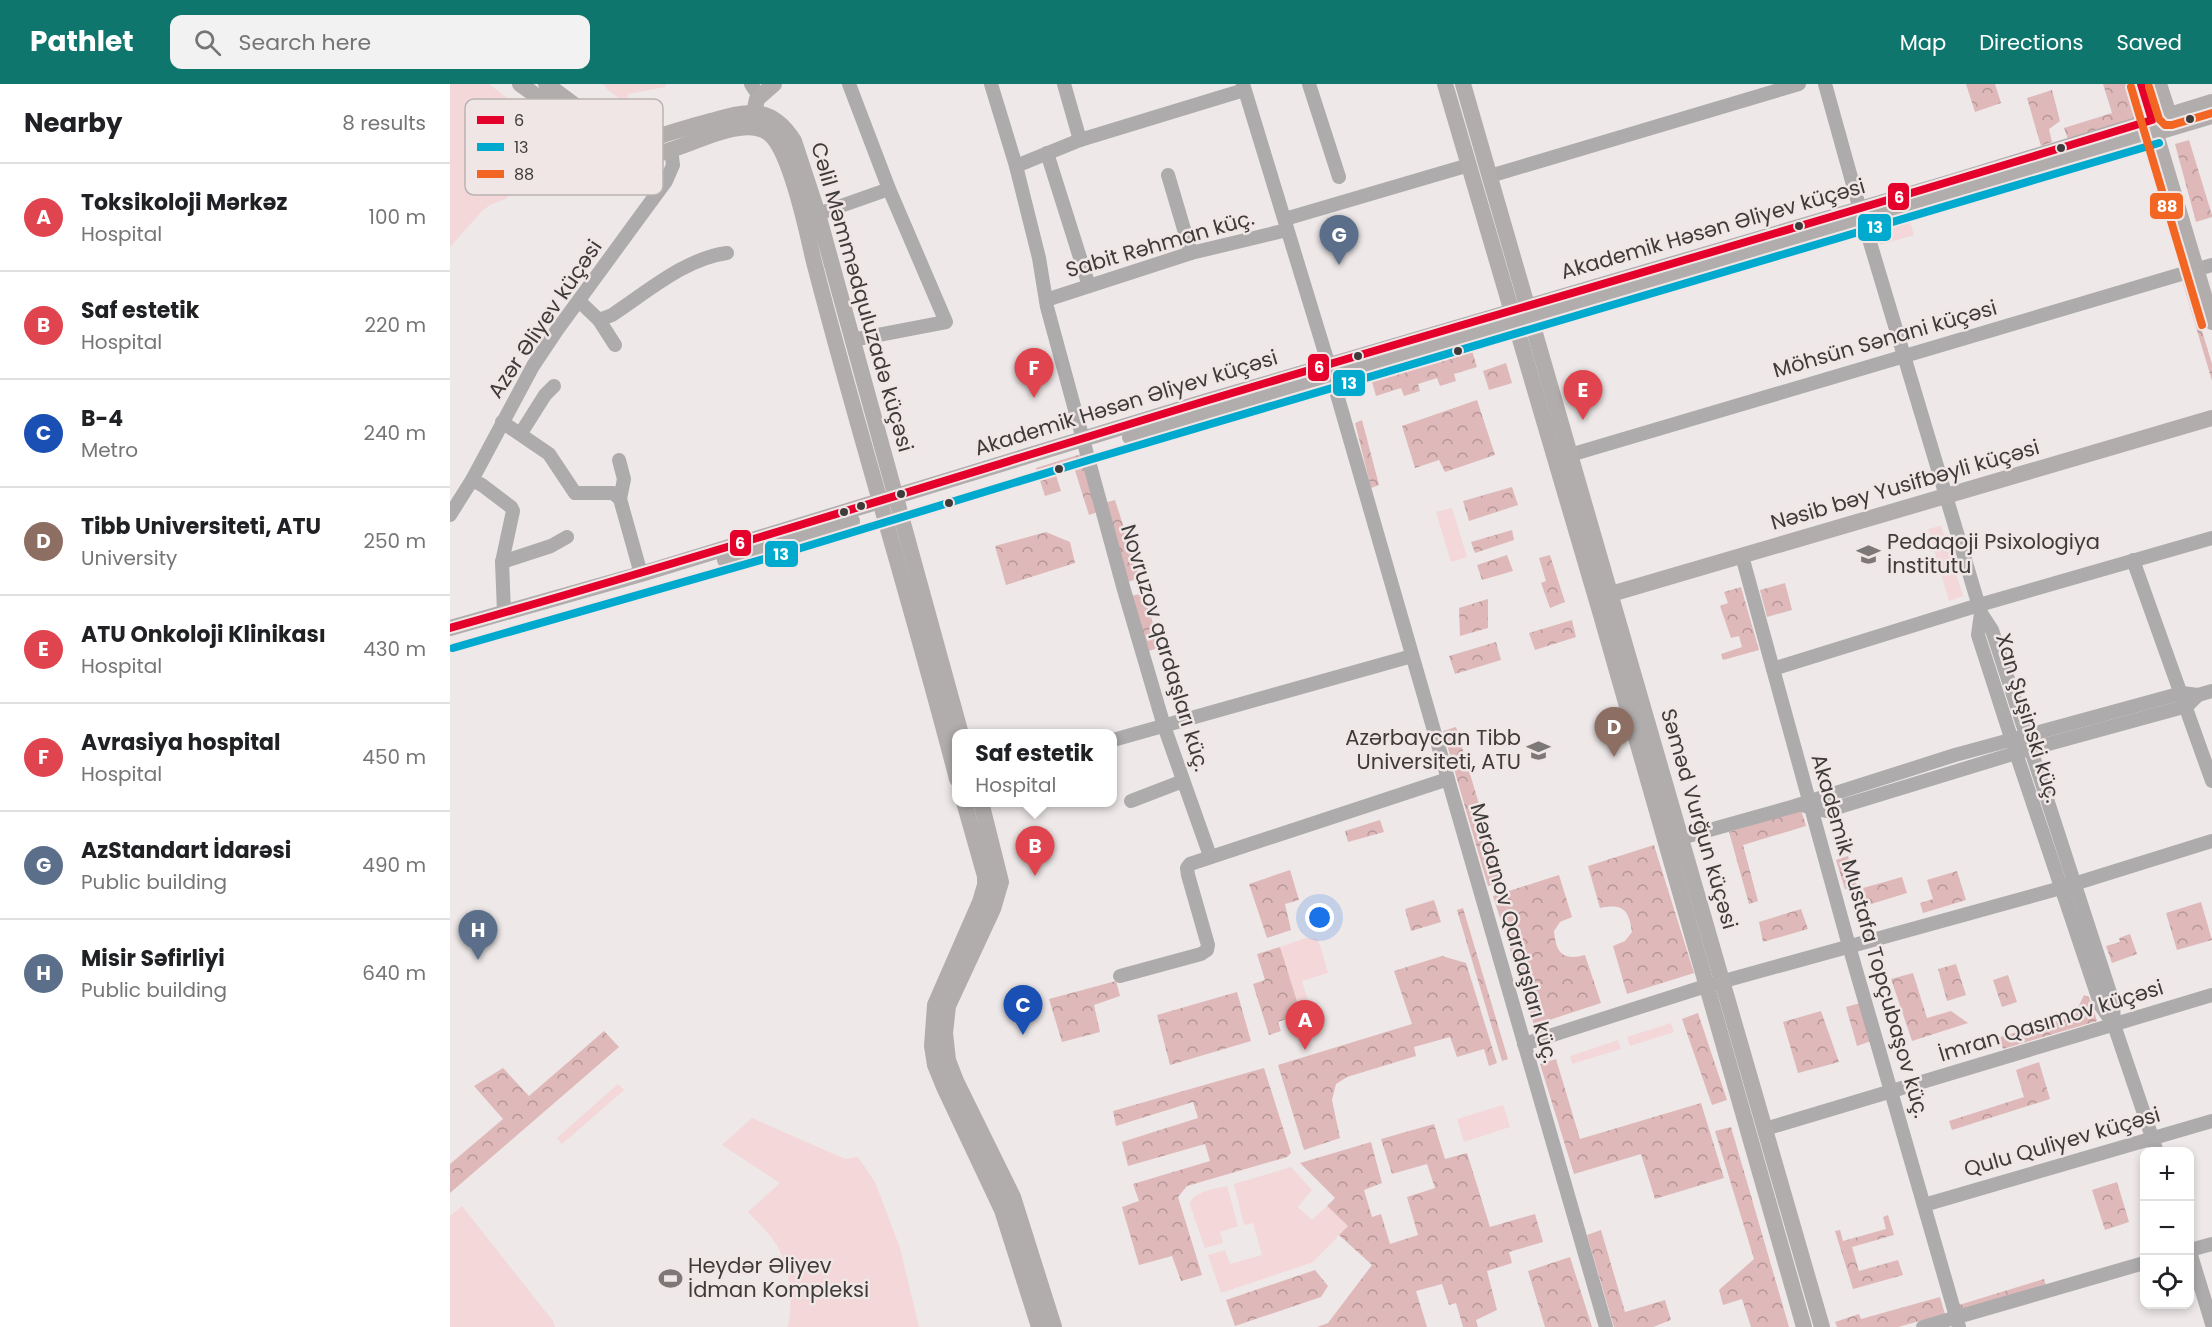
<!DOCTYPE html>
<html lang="en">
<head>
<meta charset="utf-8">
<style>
  :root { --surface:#fff; --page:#f2f2f2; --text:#202124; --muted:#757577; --line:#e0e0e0; --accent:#0f766e }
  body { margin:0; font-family:Poppins,sans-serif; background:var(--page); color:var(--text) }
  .controls { position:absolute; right:18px; bottom:18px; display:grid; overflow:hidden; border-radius:12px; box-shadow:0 3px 9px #0003 }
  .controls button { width:54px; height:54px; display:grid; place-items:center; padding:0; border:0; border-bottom:2px solid var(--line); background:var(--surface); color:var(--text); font:30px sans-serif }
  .you { position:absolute; left:870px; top:834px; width:21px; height:21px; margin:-15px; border:4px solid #fff; border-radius:50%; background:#1a73e8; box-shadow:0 0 0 9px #1a73e833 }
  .badge { display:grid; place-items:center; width:39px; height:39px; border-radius:50%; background:var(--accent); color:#fff; font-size:20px; font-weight:700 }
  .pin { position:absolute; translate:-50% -50px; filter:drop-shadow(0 2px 3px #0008) }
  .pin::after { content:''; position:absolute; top:32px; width:21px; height:18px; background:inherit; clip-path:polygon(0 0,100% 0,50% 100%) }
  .popup { position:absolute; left:502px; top:645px; width:165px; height:78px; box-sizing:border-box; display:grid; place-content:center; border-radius:12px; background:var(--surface); filter:drop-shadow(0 2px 4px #0005); font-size:20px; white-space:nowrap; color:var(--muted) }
  .popup b { font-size:22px; color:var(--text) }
  .popup::after { content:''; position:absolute; left:50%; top:100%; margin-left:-12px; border:12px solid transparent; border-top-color:var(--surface) }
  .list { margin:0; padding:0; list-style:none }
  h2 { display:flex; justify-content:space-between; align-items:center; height:78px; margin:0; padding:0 24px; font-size:26px }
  h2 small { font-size:20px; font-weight:400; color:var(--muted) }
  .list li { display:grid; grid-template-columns:39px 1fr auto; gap:18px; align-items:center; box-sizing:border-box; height:108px; padding:0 24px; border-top:2px solid var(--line) }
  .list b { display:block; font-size:22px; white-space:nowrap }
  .list p { margin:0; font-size:20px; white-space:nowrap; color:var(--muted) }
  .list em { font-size:20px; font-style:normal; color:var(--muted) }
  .icon { flex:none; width:33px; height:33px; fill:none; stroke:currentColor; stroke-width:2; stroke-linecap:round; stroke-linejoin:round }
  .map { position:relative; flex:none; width:1762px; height:1243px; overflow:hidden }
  header { display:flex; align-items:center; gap:36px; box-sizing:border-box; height:84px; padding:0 30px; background:var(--accent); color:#fff }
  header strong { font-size:28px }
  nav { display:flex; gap:33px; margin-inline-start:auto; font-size:21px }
  .search { width:420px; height:54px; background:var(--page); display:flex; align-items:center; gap:15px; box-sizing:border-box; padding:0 21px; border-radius:12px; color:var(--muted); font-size:22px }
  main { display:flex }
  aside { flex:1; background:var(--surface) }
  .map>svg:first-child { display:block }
  .green { fill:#f4d7d8 }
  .forest { fill:url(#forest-crowns) }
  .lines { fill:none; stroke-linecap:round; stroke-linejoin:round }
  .minor { stroke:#adabab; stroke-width:14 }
  .major { stroke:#b2adad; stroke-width:16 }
  .bus-1-casing { stroke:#f0e6e6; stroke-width:12 }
  .bus-2-casing { stroke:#f0e6e6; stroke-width:12 }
  .bus-3-casing { stroke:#f0e6e6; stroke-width:12 }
  .bus-1 { stroke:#e4002b; stroke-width:8 }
  .bus-2 { stroke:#00a9ce; stroke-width:8 }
  .bus-3 { stroke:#f26522; stroke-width:8 }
  .bus-dot { fill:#3f3b3b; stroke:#f0e6e6; stroke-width:2 }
  .labels { text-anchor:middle; stroke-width:5; stroke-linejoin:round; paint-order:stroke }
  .street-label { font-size:21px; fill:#3f3b3b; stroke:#f0e6e6 }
  .poi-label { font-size:21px; fill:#3f3b3b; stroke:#f0e6e6; text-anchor:start }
  .key { fill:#f0e6e6; stroke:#bbb3b3; stroke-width:1.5 }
  .key-label { font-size:16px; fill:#3f3b3b }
  .line-badge { stroke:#f0e6e6; stroke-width:2 }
  .badge-label { font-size:16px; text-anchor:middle; font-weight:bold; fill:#fff }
</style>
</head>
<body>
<header>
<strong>Pathlet</strong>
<div class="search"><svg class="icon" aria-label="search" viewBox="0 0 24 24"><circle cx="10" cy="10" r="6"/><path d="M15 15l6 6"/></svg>Search here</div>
<nav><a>Map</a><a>Directions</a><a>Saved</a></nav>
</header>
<main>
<aside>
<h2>Nearby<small>8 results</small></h2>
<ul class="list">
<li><span class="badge" style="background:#e0444e">A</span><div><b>Toksikoloji Mərkəz</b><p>Hospital</p></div><em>100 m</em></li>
<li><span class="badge" style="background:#e0444e">B</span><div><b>Saf estetik</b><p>Hospital</p></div><em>220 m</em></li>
<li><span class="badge" style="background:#1a4fb4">C</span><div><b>B-4</b><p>Metro</p></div><em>240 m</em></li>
<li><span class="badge" style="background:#8d6e63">D</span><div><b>Tibb Universiteti, ATU</b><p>University</p></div><em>250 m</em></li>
<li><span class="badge" style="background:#e0444e">E</span><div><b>ATU Onkoloji Klinikası</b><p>Hospital</p></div><em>430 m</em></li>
<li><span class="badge" style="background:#e0444e">F</span><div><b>Avrasiya hospital</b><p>Hospital</p></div><em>450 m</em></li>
<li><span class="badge" style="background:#5c6f8a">G</span><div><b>AzStandart İdarəsi</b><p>Public building</p></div><em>490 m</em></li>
<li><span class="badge" style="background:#5c6f8a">H</span><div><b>Misir Səfirliyi</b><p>Public building</p></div><em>640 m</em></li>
</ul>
</aside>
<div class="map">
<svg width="1762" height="1243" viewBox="0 0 1762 1243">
  <defs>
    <pattern id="forest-crowns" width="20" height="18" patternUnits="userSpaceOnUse" patternTransform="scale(1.5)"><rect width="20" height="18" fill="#dfb8b9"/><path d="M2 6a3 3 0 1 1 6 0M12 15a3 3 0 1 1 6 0" fill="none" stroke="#b69798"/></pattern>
  </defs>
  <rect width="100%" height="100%" fill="#eee8e8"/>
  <g class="green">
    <path d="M0,0H39L106,52L66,106L55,115L40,121L32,127L0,163Z"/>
    <path d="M153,0H216L215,3L178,10L177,20L158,6Z"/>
    <path d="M1458,131L1464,151L1430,161L1424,142Z"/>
    <path d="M1002,424L1017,473L1001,478L986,428Z"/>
    <path d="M1491,442L1513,512L1499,517L1478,445Z"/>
    <path d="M856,854L867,855L870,861L878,889L852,897L861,927L851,930L830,863Z"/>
    <path d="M1221,939L1224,948L1180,962L1177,953Z"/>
    <path d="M1168,956L1171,965L1122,980L1120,972Z"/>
    <path d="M168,1000L174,1006L112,1060L107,1054Z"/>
    <path d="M1053,1021L1060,1043L1014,1058L1007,1035Z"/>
    <path d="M302,1034L395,1075L408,1073L425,1098L450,1164L469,1243H338C343,1216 341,1184 326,1160C319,1148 307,1138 298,1128L330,1099L272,1061Z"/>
    <path d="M841,1083L862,1106L848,1123L862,1136L877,1122L898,1142L863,1178L771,1209L758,1171L775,1166L780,1180L812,1171L803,1139L794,1141L784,1100Z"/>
    <path d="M777,1102L788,1142L770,1148L773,1159L755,1164L740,1121C742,1107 765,1105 777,1102Z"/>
    <path d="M12,1122L103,1237L105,1243H0V1132Z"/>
  </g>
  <g class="forest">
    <path d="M1516,0H1545L1551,19L1525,28Z"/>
    <path d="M1653,0H1681L1691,33L1618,55L1614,44L1662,29Z"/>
    <path d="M1602,6L1610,37L1599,45L1602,58L1591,62L1577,14Z"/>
    <path d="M1739,56L1762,131V133L1746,138L1725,60Z"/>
    <path d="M1737,197L1762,280V297L1733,199Z"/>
    <path d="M1019,257L1027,283L1004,290L1006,297L990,302L987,294L968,300L970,307L954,312L951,304L926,312L919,287Z"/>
    <path d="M1056,279L1062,299L1039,306L1033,287Z"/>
    <path d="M1027,316L1045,371L995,388L989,376L965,384L952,342Z"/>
    <path d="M912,336L929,401L921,404L905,339Z"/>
    <path d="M631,370L648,428L639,431L622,377L603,382L611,407L595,412L586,384Z"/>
    <path d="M1062,403L1068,421L1019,437L1013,417Z"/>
    <path d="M665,416L690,494L677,498L654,419Z"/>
    <path d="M1062,446L1064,456L1025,469L1021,458Z"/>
    <path d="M596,448L620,458L625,479L556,501L545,462Z"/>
    <path d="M1057,471L1063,487L1032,496L1027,481Z"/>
    <path d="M1100,471L1115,518L1100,524L1091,499L1096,497L1089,474Z"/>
    <path d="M1335,499L1342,526L1317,533L1310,506Z"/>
    <path d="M1291,503L1309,566L1273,576L1271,570L1292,563L1289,552L1281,554L1270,522L1278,519L1274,508Z"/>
    <path d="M694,509L710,563L699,567L681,512Z"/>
    <path d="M1038,515V544L1010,552L1009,524Z"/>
    <path d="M1122,536L1126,553L1085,566L1079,549Z"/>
    <path d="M1046,558L1051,576L1005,590L999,572Z"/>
    <path d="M1006,643L1052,797L1038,802L993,647Z"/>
    <path d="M1351,726L1356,742L1293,761L1308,817L1299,820L1279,748Z"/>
    <path d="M930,736L934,748L898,758L895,747Z"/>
    <path d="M1204,761L1244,889L1177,910L1163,862L1175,857L1182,848C1179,826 1173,819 1150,824L1138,782Z"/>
    <path d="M1398,772L1407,802L1395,805L1386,776Z"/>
    <path d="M840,786L849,816L835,820L841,846L817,854L799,800Z"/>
    <path d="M1507,787L1516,816L1473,829L1470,819L1483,815L1477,796Z"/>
    <path d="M1109,791L1122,833L1110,838L1104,847C1106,869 1113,877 1135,871L1151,919L1084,941L1043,812Z"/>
    <path d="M1452,793L1457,809L1418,821L1413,804Z"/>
    <path d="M984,816L991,838L961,847L955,825Z"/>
    <path d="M1751,818L1762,856L1727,866L1716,829Z"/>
    <path d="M1013,824L1058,975L1052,977L1007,826Z"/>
    <path d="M1351,825L1358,845L1313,858L1309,838Z"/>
    <path d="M1680,850L1687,870L1662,879L1656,862L1670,858L1669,854Z"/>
    <path d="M830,863L851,930L828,938L831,947L819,951L803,900L815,896L807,870Z"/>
    <path d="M992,872L1016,879L1047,979L1039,982L1034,965L1007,973L1000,953L964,963L966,972L897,993L886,1000L882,1016L890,1054L854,1066L828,981L962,940L944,887Z"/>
    <path d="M1506,880L1516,911L1497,917L1488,885Z"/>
    <path d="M1463,889L1477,934L1501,927L1518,939L1462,957L1441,895Z"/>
    <path d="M1558,891L1567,918L1552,923L1543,896Z"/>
    <path d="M666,897L670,912L644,921L650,948L612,958L599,915Z"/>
    <path d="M787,908L801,957L720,981L707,931Z"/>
    <path d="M1634,911L1639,913L1647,937L1553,965L1550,953L1624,932Z"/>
    <path d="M1410,919L1421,957L1407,962L1396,923Z"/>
    <path d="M1371,927L1389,978L1348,989L1333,938Z"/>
    <path d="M1248,929L1277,1016L1262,1021L1232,935Z"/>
    <path d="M154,947L169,963L0,1109V1080L53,1035L24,1002L53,984L79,1012Z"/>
    <path d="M1106,975L1130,1055L1251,1019L1274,1094L1205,1115L1191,1070L1124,1090L1090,980Z"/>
    <path d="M1589,978L1600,1015L1502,1046L1499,1037L1574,1013L1566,986Z"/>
    <path d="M814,984L841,1069L837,1073L737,1102L728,1113L752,1191L731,1197L722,1172L689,1181L672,1123L689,1117L683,1100L760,1077L755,1060L678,1082L672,1058L748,1034L743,1018L666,1042L663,1027Z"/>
    <path d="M984,1040L995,1075L1017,1069L1040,1143L1085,1130L1093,1158L1059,1168L1062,1179L1037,1187L1047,1226L1026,1236L1028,1243H1013L1006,1219L999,1221L992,1200L966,1207L977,1243H867L878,1239L922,1181L889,1151L898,1142L877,1122L885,1114L850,1079L921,1058L932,1099L914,1106L922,1133L931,1130L940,1160L968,1151L957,1113L985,1104L977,1080L942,1090L931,1055Z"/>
    <path d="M1281,1043L1339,1243H1301L1292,1215L1273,1221L1269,1206L1304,1175L1265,1047Z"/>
    <path d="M1667,1098L1679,1138L1655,1146L1642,1106Z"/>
    <path d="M1438,1131L1444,1151L1402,1163L1409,1187L1448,1176L1453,1191L1403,1205L1385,1147L1390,1146L1393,1157L1436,1145L1433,1133Z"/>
    <path d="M1151,1146L1175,1228L1215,1216L1221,1236L1203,1243H1164L1137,1151Z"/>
    <path d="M1120,1173L1142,1243H1095L1078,1187Z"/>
    <path d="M865,1186L878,1202L871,1213L785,1242L776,1216Z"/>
    <path d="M1594,1195L1596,1202L1511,1227L1509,1221Z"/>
    <path d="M1490,1213L1495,1230L1448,1243H1387L1385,1238L1409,1230L1411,1235Z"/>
  </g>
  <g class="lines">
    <g class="minor">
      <path d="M301,0L309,12"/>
      <path d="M399,0L439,105L496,238L402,256"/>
      <path d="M541,0L566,82L589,174L597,223L674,506L714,642L760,772"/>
      <path d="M614,0L630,56"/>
      <path d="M793,0L879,282"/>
      <path d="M859,0L889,93"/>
      <path d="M1375,0L1407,115L1531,529L1528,551L1566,669L1651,922L1664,941L1707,1068"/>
      <path d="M597,69L639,202"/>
      <path d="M566,82L630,56L794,6"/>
      <path d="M718,91L741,169"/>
      <path d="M1040,92L1349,0"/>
      <path d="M368,130L439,105"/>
      <path d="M835,135L1019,81"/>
      <path d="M596,216L741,169L837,146"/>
      <path d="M129,217L149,236L162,231C197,208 236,174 277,169"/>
      <path d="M149,236L165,261"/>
      <path d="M882,293L1156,1243"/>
      <path d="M52,338L99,370L125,409H163L170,415L191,490"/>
      <path d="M71,349L95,311L104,302"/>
      <path d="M1120,371L1762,181"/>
      <path d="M169,376L174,395L170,415"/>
      <path d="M22,396L32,401L61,423L63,427L52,478L54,528"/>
      <path d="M0,431L22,396L83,282L107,246L216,97L223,81L221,65"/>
      <path d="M1292,472L1399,862L1509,1243"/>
      <path d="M1683,476L1762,697"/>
      <path d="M52,478L101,462L117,453"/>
      <path d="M1531,529L1542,546L1663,918L1664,941"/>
      <path d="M1323,585L1529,521L1762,454"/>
      <path d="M663,656L962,572"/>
      <path d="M681,717L733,697"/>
      <path d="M1355,722L1376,727L1566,669L1737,622L1748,611"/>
      <path d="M1231,754L1345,722L1505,671L1732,609L1748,611L1762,607"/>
      <path d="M670,892L751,870L757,866L758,861L738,791L737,784L740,780L998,695"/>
      <path d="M1074,960L1256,902L1611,804L1762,757"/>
      <path d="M1315,1045L1762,911"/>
      <path d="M1474,1121L1762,1037"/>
      <path d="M1740,1166L1762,1160"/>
      <path d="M1740,1168L1762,1240"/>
      <path d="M1473,1243L1694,1179"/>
    </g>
    <g class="major">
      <path d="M70,0L157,63C165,67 173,72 182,73C220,77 285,28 317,48C339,61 357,147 363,174C408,349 462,520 507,695"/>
      <path d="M96,0C115,13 161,52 180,56C192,59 204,54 216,50C232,45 248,40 265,36C300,25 323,23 344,57L368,130L511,650"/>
      <path d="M995,0L1151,531L1354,1243"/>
      <path d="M1013,0L1372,1243"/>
      <path d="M1691,0L1762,238"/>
      <path d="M1709,0L1719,31"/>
      <path d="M302,38L307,15L324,0"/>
      <path d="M680,353L1762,32"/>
      <path d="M275,476L402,437"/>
      <path d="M1152,516L1161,510L1762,334"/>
      <path d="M0,544L191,490L754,318L1505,97L1762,18"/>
      <path d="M514,718L535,792V801L530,818L485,921L482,962L485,981L494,1003L552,1126L589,1243"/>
      <path d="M531,718L551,798L543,825L498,922L495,949L498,976L506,997L563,1113L604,1243"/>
    </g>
    <defs>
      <path id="bus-1" d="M0,544C252,473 502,394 752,318C1069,223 1386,134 1702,36L1691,0"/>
      <path id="bus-2" d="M3,564L328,471L639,376L1709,59"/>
      <g id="bus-3">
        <path d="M1681,3L1752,241"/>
        <path d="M1699,3L1709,35L1715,41H1722L1762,29"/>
      </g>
    </defs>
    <use href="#bus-1" class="bus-1-casing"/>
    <use href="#bus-2" class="bus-2-casing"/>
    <use href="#bus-3" class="bus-3-casing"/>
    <use href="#bus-1" class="bus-1"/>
    <use href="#bus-2" class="bus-2"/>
    <use href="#bus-3" class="bus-3"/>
  </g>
  <defs>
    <symbol id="university-bare" viewBox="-9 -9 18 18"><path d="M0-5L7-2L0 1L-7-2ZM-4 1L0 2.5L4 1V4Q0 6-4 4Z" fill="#7c7878" stroke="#f0e6e6" stroke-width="2.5" paint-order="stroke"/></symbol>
    <symbol id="stadium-bare" viewBox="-9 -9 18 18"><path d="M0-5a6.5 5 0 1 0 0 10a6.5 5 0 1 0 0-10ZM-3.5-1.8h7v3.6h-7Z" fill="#7c7878" stroke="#f0e6e6" stroke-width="2.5" paint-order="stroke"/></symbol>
  </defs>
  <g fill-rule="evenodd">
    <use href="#university-bare" x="1402" y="454" width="33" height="33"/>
    <use href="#university-bare" x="1072" y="650" width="33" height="33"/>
    <use href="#stadium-bare" x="204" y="1178" width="33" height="33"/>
  </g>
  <g class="bus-dot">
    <circle cx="1740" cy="35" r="5"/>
    <circle cx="1611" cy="64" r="5"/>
    <circle cx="1349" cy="142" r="5"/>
    <circle cx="1008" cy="267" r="5"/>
    <circle cx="908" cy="272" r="5"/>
    <circle cx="609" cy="385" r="5"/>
    <circle cx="451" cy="410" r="5"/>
    <circle cx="499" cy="419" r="5"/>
    <circle cx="411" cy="422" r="5"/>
    <circle cx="394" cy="428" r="5"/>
  </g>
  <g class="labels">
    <g class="street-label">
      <text transform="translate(1263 145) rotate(-16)" y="7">Akademik Həsən Əliyev küçəsi</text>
      <text transform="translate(710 160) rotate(-16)" y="7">Sabit Rəhman küç.</text>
      <text transform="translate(412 213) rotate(74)" y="7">Cəlil Məmmədquluzadə küçəsi</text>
      <text transform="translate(95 235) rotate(-56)" y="7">Azər Əliyev küçəsi</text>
      <text transform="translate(1435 255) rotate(-16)" y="7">Möhsün Sənani küçəsi</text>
      <text transform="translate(676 319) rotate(-17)" y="7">Akademik Həsən Əliyev küçəsi</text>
      <text transform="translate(1455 401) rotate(-16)" y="7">Nəsib bəy Yusifbəyli küçəsi</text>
      <text transform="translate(715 564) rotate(73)" y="7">Novruzov qardaşları küç.</text>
      <text transform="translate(1578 634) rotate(73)" y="7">Xan Şuşinski küç.</text>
      <text transform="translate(1249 735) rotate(74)" y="7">Səməd Vurğun küçəsi</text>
      <text transform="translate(1064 849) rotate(74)" y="7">Mərdanov Qardaşları küç.</text>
      <text transform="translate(1420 852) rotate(74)" y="7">Akademik Mustafa Topçubaşov küç.</text>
      <text transform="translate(1601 937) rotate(-17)" y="7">İmran Qasımov küçəsi</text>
      <text transform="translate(1612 1058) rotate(-16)" y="7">Qulu Quliyev küçəsi</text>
    </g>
    <g class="poi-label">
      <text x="1437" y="465">Pedaqoji Psixologiya<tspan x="1437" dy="24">İnstitutu</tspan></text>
      <text x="1071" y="661" text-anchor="end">Azərbaycan Tibb<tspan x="1071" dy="24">Universiteti, ATU</tspan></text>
      <text x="238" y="1189">Heydər Əliyev<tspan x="238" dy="24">İdman Kompleksi</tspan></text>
    </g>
  </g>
  <rect x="15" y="15" width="198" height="96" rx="9" class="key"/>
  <rect x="27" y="32" width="27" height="8" fill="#e4002b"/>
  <rect x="27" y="59" width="27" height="8" fill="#00a9ce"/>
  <rect x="27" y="86" width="27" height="8" fill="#f26522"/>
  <g class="key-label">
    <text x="64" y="42">6</text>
    <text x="64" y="69">13</text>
    <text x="64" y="96">88</text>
  </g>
  <g class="line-badge">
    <rect x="1437" y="98" width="23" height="29" rx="6" fill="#e4002b"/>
    <rect x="1699" y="108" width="35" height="28" rx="6" fill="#f26522"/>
    <rect x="1407" y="129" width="35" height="29" rx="6" fill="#00a9ce"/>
    <rect x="857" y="269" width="23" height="29" rx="6" fill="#e4002b"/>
    <rect x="882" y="285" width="34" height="28" rx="6" fill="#00a9ce"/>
    <rect x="279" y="445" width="23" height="28" rx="6" fill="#e4002b"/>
    <rect x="314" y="456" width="35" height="28" rx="6" fill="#00a9ce"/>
  </g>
  <g class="badge-label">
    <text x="1449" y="119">6</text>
    <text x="1717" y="128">88</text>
    <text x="1425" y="149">13</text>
    <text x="869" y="289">6</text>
    <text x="899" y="305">13</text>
    <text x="290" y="465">6</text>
    <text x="331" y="476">13</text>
  </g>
</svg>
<div class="controls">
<button>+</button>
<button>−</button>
<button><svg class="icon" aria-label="locate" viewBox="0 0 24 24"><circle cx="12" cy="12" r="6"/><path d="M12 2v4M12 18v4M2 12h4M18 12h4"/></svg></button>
</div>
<div class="you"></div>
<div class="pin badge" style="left:855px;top:966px;background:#e0444e">A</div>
<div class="pin badge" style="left:585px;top:792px;background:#e0444e">B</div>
<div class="popup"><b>Saf estetik</b>Hospital</div>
<div class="pin badge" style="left:573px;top:951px;background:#1a4fb4">C</div>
<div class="pin badge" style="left:1164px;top:673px;background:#8d6e63">D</div>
<div class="pin badge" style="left:1133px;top:336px;background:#e0444e">E</div>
<div class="pin badge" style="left:584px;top:314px;background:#e0444e">F</div>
<div class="pin badge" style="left:889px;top:181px;background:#5c6f8a">G</div>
<div class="pin badge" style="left:28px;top:876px;background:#5c6f8a">H</div>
</div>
</main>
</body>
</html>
